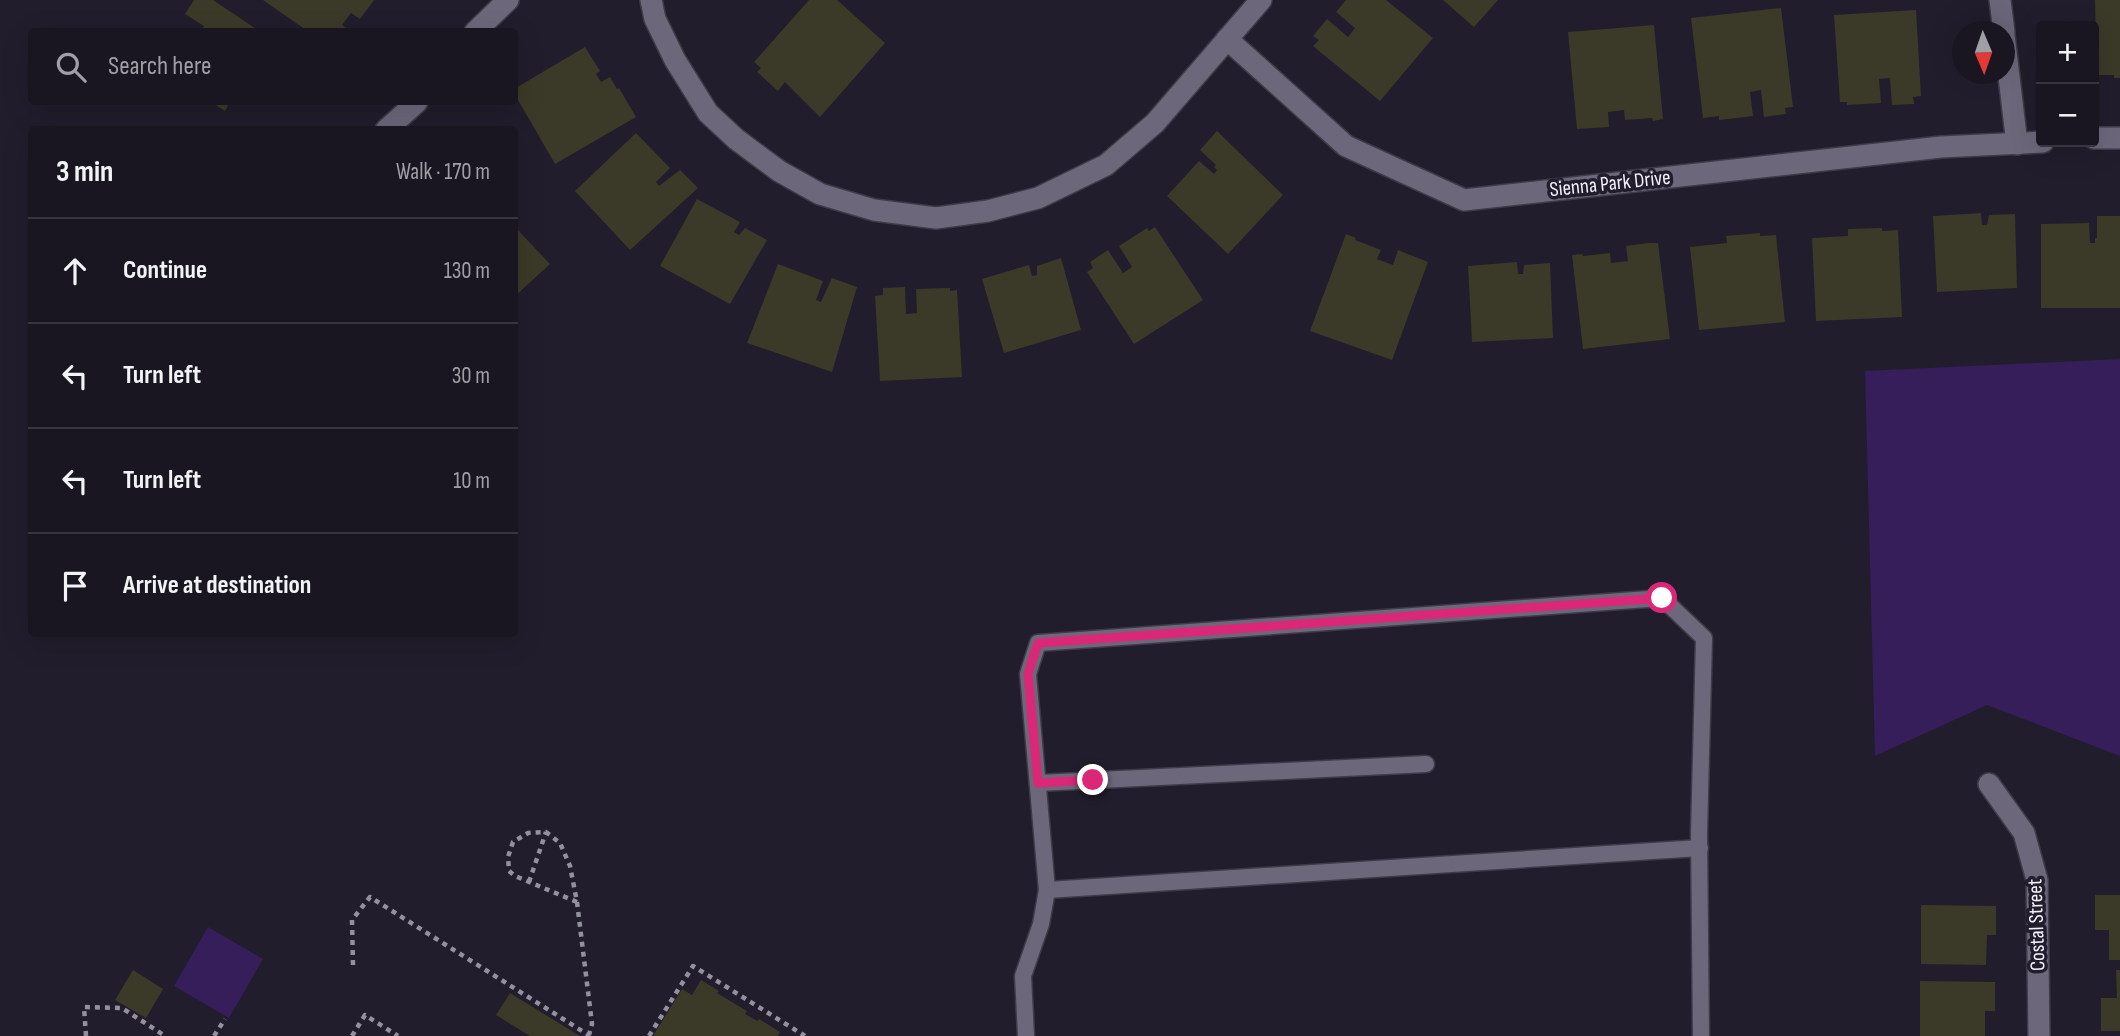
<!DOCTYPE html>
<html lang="en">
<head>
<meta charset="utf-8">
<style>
  :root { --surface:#191621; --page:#26232e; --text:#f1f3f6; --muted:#9f9fa5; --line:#37353f }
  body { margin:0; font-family:"Sofia Sans Condensed",sans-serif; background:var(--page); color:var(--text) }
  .controls { position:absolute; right:21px; top:21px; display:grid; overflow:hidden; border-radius:7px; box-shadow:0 7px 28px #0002 }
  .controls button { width:63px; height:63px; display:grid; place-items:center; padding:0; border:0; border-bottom:2px solid var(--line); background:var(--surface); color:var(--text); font:35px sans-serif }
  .compass { position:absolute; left:1952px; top:21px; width:63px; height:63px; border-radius:50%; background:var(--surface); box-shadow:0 7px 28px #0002; rotate:178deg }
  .stop { position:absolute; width:21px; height:21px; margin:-16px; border:5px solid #db2777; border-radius:50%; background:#fff }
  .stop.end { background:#db2777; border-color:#fff; box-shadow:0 2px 7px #0008 }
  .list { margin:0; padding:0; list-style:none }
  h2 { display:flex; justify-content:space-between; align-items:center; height:91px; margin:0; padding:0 28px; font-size:30px }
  h2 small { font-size:23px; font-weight:400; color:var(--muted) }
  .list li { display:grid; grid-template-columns:46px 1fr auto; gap:21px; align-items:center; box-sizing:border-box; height:105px; padding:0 28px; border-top:2px solid var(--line) }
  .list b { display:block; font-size:26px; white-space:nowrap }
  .list em { font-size:23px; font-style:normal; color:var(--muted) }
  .icon { flex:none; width:38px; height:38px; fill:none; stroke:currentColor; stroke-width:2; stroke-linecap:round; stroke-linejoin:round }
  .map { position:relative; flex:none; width:2120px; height:1036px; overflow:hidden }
  .search { position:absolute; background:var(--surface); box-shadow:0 7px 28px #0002; left:28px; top:28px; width:490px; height:77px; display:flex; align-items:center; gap:18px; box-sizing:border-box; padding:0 24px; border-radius:7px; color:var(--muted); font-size:26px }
  .panel { position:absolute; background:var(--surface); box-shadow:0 7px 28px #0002; left:28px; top:126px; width:490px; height:511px; border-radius:7px }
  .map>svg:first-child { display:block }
  .green { fill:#351e5a }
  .building { fill:#3b3927 }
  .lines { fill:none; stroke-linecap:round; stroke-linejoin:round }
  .lane-casing { stroke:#3e3a47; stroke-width:19 }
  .street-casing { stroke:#3e3a47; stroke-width:24 }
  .path { stroke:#93919d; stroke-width:4.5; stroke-dasharray:5 5; stroke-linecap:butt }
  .lane { stroke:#6c677a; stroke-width:16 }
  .street { stroke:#6c677a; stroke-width:21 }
  .route { stroke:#db2777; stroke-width:9 }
  .labels { text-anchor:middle; stroke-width:7; stroke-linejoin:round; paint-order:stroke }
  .street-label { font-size:21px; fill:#f3f1fb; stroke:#211d2c }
</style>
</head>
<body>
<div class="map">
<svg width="2120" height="1036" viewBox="0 0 2120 1036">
  <rect width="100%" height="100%" fill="#211d2c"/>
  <g class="green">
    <path d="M2120,359V756L1987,705L1875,756L1865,371Z"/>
    <path d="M208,927L263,959L229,1018L174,986Z"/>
  </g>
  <g class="building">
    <path d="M194,0H213L261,32H200L204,26L185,14Z"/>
    <path d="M263,0H374L360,19L351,13L342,25L351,32H309Z"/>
    <path d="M809,0H837L885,43L820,117L785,82L778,91L757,72L761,68L754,62Z"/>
    <path d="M1346,0H1386L1433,38L1380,101L1313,46L1319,40L1313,36L1327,19L1348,37L1355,28L1336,12Z"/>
    <path d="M1443,0H1498L1474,27Z"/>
    <path d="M2095,0H2120V78H2114V75H2097Z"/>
    <path d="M1781,8L1793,107L1785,108L1786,114L1764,117L1761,90L1750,92L1753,116L1719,120V116L1703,118L1691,18Z"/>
    <path d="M1916,10L1921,96L1913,97L1914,104L1892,105L1890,78L1879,79L1881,103L1847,105V102H1840L1834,15Z"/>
    <path d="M1654,25L1663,119L1653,121L1652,118L1625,120L1624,110L1608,112L1609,127L1577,129L1568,32Z"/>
    <path d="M585,47L600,71L596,74L601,82L610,77L617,89L619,88L636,117L555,164L514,93V89Z"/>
    <path d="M211,102H230L225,111Z"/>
    <path d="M1217,131L1283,195L1228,254L1167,196L1199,161L1214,174L1217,170L1214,167L1216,165L1200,150Z"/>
    <path d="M636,133L670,168L656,182L659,186L680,170L698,188L630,250L575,191Z"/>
    <path d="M697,199L740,222L734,232L739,235L745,228L767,240L730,304L660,266Z"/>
    <path d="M1981,213L1982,225H1987L1989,215L2015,214L2017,288L1937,292L1933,216Z"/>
    <path d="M2097,216H2120V308H2041V224L2089,223L2090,243H2095V238H2097Z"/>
    <path d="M514,226L550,264L514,297Z"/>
    <path d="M1155,227L1203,300L1134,344L1087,272L1093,268L1090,262L1108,250L1123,273L1132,267L1119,246L1147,228L1149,231Z"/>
    <path d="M1882,228V231L1898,230L1902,317L1816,321L1812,238L1848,236V229Z"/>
    <path d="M1760,233V236L1776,235L1785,322L1699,330L1690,247L1727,243L1726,236Z"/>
    <path d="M1346,234L1356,238L1355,240L1381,250L1377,259L1393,265L1398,250L1428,262L1392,360L1310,331Z"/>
    <path d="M1648,243H1658L1670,339L1583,349L1572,255L1582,254L1583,256L1610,253L1611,263L1628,261L1626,246Z"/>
    <path d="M1061,258L1081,330L1004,353L982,279L1029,265L1032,276L1037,275V266Z"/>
    <path d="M1517,262L1518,274H1523L1524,265L1550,263L1553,338L1472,342L1468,266Z"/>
    <path d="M778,264L823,281L816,300L821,302L832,278L857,287L832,372L747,343Z"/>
    <path d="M905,287L906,314L917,313L916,289L950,288V291L957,290L962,377L880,381L875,296L883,295V288Z"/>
    <path d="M2095,895H2120V960H2109V930H2095Z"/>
    <path d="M1921,905L1996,906V935H1987L1986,965L1921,964Z"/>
    <path d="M133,970L163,989L146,1018L115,1000Z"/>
    <path d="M2116,970H2120V1031H2101V998H2117Z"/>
    <path d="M701,980L719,991L717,993L747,1011L745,1014L757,1021L759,1019L780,1032L778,1036H653L682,989L692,995Z"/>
    <path d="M1920,981L1995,982V1011H1985V1036H1920Z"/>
    <path d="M510,993L580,1036H530L496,1015Z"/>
  </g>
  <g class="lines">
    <defs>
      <g id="lane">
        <path d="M1038,783L1426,764"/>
        <path d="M1047,890L1700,848"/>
        <path d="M1026,1036L1023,976L1041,924L1047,890L1028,674L1038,643L1662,598L1704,638L1699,834L1701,1036"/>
      </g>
      <g id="street">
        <path d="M651,0L655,19L675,60L708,113L736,139L779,171L820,194L874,210L936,218L988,211L1038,198L1106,165L1155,123L1261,0"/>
        <path d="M2000,0L2004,32"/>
        <path d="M475,32L508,0"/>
        <path d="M2004,35L2017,144"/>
        <path d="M1227,39L1346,146L1464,200L1941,147L2043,142"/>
        <path d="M386,130L417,102"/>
        <path d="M2094,138H2120"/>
        <path d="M1989,784L2024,833L2037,880L2039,1036"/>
      </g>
    </defs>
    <use href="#lane" class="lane-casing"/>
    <use href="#street" class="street-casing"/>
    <g class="path">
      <path d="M529,882L546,832"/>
      <path d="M577,902L515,876L509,871L508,857L513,842L528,833L546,832L560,843L570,866L577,902L592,1024L589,1035"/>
      <path d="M353,965L352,920L370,897L590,1036"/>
      <path d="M86,1036L84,1007L122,1008L165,1036"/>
      <path d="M214,1036L225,1019"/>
      <path d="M352,1036L365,1015L398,1036"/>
      <path d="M649,1036L693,966L805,1036"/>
    </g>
    <use href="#lane" class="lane"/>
    <use href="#street" class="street"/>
  </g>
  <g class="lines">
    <path class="route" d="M1093,780L1038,783L1028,674L1038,643L1662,598"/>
  </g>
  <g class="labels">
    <g class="street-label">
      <text transform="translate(1610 183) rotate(-6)" y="7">Sienna Park Drive</text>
      <text transform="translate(2036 925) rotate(-92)" y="7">Costal Street</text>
    </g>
  </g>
</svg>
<div class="controls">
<button>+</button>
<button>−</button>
</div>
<svg class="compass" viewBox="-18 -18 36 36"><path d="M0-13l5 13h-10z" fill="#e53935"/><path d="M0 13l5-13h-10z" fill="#9f9fa5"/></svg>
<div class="stop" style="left:1662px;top:598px"></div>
<div class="stop end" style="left:1093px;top:780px"></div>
<div class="search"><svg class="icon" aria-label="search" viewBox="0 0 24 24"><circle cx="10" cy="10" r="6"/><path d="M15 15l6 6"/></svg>Search here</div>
<section class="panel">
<h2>3 min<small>Walk · 170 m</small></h2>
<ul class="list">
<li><svg class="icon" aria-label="ahead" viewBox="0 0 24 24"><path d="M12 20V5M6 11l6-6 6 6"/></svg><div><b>Continue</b></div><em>130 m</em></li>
<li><svg class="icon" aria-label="left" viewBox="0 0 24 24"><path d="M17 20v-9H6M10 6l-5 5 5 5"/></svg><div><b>Turn left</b></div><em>30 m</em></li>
<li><svg class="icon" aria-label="left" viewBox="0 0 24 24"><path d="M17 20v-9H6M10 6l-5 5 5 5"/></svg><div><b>Turn left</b></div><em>10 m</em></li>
<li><svg class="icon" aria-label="arrive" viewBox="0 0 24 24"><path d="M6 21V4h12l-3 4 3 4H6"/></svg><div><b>Arrive at destination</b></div></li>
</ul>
</section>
</div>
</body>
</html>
